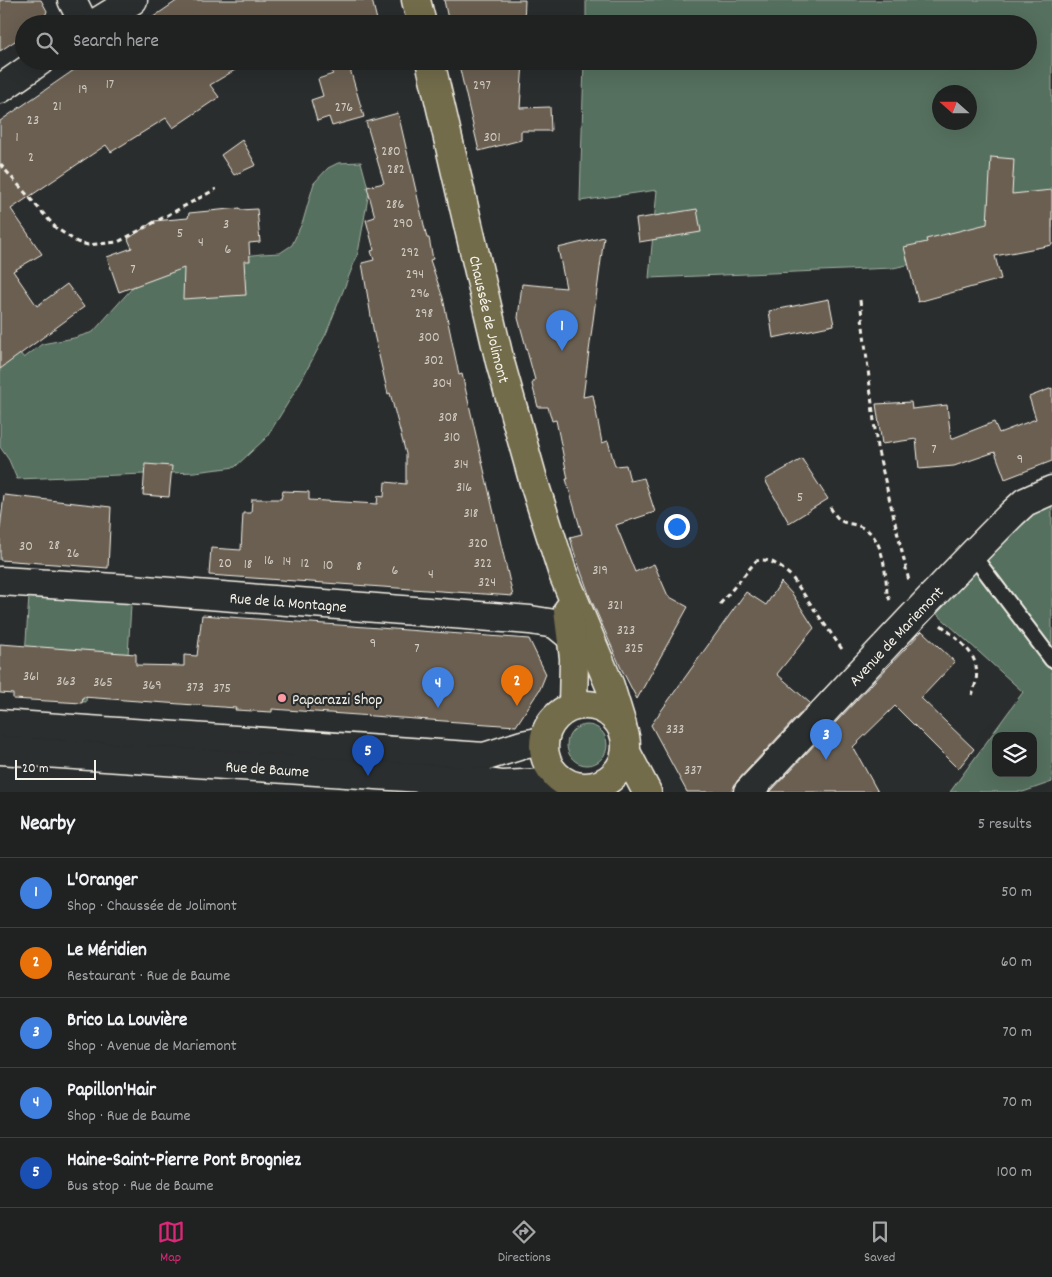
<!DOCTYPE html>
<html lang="en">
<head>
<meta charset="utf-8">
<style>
  :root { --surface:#202222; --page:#2d2f2f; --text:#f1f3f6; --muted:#a2a4a5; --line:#3d3f40; --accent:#db2777 }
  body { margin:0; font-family:Dekko,sans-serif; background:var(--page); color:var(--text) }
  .controls { position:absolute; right:15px; bottom:15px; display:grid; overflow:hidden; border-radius:10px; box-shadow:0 5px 20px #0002 }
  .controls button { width:45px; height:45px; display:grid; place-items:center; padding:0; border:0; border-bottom:1px solid var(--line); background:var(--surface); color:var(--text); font:25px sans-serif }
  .compass { position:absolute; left:932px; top:85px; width:45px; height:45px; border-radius:50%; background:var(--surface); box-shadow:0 5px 20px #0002; rotate:291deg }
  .scale { position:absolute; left:15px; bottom:12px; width:81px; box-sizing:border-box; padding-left:5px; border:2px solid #f4f1e8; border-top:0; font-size:14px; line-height:18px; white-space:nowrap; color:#f4f1e8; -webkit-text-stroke:4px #2a2d2e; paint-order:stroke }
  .you { position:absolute; left:676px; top:526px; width:18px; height:18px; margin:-12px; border:4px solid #fff; border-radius:50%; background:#1a73e8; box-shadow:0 0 0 8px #1a73e833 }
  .badge { display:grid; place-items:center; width:32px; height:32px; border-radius:50%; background:var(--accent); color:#fff; font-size:16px; font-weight:700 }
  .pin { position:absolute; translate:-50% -41px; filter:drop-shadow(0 1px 2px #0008) }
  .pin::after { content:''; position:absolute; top:26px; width:18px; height:15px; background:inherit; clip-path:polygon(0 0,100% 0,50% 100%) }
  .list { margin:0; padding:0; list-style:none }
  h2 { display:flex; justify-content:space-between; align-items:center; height:65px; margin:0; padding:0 20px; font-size:21px }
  h2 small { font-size:16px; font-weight:400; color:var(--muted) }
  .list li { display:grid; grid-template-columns:32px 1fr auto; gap:15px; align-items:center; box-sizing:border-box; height:70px; padding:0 20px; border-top:1px solid var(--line) }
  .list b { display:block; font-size:19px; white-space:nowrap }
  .list p { margin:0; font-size:16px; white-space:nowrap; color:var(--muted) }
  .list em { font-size:16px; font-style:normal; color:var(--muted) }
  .icon { flex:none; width:28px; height:28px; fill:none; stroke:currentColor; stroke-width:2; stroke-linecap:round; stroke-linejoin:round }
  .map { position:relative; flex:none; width:1052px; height:792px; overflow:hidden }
  .search { position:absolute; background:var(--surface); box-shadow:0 5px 20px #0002; left:15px; right:15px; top:15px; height:55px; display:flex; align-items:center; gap:12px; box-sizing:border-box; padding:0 18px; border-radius:28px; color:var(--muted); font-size:19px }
  .sheet { height:415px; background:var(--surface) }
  nav { display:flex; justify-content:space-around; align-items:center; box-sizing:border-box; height:70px; border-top:1px solid var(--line); background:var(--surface); font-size:14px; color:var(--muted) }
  nav a { display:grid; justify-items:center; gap:2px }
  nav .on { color:var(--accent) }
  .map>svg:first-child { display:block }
  .green { fill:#546f5e; stroke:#a4b0a3; fill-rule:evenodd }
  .building { fill:#6a5f51; stroke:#f4f1e8 }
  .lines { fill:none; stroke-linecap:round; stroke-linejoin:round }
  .service-casing { stroke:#f4f1e8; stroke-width:18 }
  .minor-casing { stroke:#f4f1e8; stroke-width:31 }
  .secondary-casing { stroke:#f4f1e8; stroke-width:31 }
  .primary-casing { stroke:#f4f1e8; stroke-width:31 }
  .path { stroke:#f4f1e8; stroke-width:3; stroke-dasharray:5 4; stroke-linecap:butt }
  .service { stroke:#2a2d2e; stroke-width:14 }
  .minor { stroke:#2a2d2e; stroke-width:28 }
  .secondary { stroke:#2a2d2e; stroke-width:28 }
  .primary { stroke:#726c4b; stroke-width:28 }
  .poi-dot { fill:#ff9aa2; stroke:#2a2d2e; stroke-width:2 }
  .labels { text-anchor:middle; stroke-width:4.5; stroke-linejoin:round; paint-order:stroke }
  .number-label { font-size:14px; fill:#d2ccc2 }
  .street-label { font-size:16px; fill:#f4f1e8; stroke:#2a2d2e }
  .poi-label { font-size:16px; fill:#f4f1e8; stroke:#2a2d2e; text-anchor:start }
</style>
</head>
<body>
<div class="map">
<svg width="1052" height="792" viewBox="0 0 1052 792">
  <rect width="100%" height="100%" fill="#2a2d2e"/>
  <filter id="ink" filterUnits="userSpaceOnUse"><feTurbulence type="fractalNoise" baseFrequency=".02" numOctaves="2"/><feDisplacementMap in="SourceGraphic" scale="10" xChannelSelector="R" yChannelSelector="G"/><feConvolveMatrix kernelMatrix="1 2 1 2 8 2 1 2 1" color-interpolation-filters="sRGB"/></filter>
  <g filter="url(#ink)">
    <g class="green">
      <path d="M586,0H1052V228L1023,240L893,268L649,278L657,190L580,201L584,61H1028V24H586ZM940,92H970V122H940Z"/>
      <path d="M361,162L369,192L358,253L326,334L297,388L267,437L235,467L195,472L17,479L9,460L0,447V338L6,336L24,358L42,344L74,338L93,332L134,286L186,266L202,262L261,254L280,253L292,245L303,221L314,183L328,168L338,163Z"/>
      <path d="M1052,490V782L1023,792H950L1023,692L925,603ZM996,736H1033V773H996Z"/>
      <path d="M30,582L132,589L128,655L90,652L86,702L22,698Z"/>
      <circle cx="587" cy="745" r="20"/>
    </g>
    <g class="building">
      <path d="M0,0H41L47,11L42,24H24V35L0,51Z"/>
      <path d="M178,0H372L378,24H143Z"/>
      <path d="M444,0H525L524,24H449Z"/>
      <path d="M87,61H250L210,85L219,97L173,128L166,118L111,152L106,145L11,209L42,254L13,271L37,306L67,284L84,307L0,369V121Z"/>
      <path d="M323,61H363L350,69L364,117L332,126L329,117L317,121L311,100L323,96L318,79L333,74Z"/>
      <path d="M458,61H523L520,108L550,107L551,131H521V140L479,151Z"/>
      <path d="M398,113L427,238H429L433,259L430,260L443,298L459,375L462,374L513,596L209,575L211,548L241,550L243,513H251L252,499H281L283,491L309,492V500L377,504L378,496L384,497L385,482L406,484V454L390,393L388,394L374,334L362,263L374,260L371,251L374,250L366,220L375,217L367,187L384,183L366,122Z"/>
      <path d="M242,140L256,165L234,175L221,155Z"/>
      <path d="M991,157L1014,159L1012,194L1052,190V245L995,256L1001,279L918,302L904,247L927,242L926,239L987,224Z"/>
      <path d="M240,208V210L257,209L260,242L249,243L250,261H244L246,295L183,299L184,268L119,292L107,257L132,248L128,239L154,221L188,218L189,213Z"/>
      <path d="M697,209L701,232L639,242L636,219Z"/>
      <path d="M604,237L583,397L593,395L602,443L608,441L615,466L626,465L630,481L644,478L655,512L616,525L635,572L654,564L668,596L688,607L637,699L621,668L590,597L574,552L570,537L582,534L566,479H568L556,420L552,421L548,407H538L532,384L535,380L518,318L522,284L566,288L558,248Z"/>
      <path d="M829,299L834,325L773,338L769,311Z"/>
      <path d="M1052,388V461L1005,479L995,452L954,466L919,469L916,439L882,444L876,404L911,402L912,409L947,405L951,439L994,422L999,433L1036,419L1029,397Z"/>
      <path d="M802,459L828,499L789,523L765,480Z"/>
      <path d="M145,464L172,466L169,497L143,495Z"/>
      <path d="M4,495L111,507L108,568L0,560V529Z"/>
      <path d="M781,582L793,595L814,628L777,674L810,703L737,781L733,792H687L651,725L746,592L766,605Z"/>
      <path d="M202,615L529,639L546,674L540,689L516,726L272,709V712L235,710L236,708L83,697L82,703L13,699V694L0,693V644L136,654V665L184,666V655L197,656Z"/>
      <path d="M922,631L955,662L921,698L974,749L958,769L895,706L853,747L878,792H770Z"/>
    </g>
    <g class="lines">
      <defs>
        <path id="service" d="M972,554L1052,660"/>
        <g id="minor">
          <path d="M72,0L84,24"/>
          <path d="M94,24L133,0"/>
          <path d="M0,89L40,61"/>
          <path id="s1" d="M0,581L132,589L530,620L555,624L571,637"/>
          <path id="s2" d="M748,792C837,699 922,604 1012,514L1025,502L1052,490"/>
        </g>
        <g id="secondary">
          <path d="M0,724L484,757L522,745L544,741"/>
          <path id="s3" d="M0,750L481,782L503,785L564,782"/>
        </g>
        <g id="primary">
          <path d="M416,0L422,24"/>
          <path id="s4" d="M430,61L500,362L534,483L563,574L610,686L622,725"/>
          <path d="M568,610L574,658L573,706"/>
          <circle cx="585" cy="746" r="41"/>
          <path d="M626,752L647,792"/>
        </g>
      </defs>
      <use href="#service" class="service-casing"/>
      <use href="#minor" class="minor-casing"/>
      <use href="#secondary" class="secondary-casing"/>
      <use href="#primary" class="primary-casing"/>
      <g class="path">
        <path d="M0,164L56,228L77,242L88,245L118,242L216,189"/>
        <path d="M860,300L877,447L909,581"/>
        <path d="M830,507C843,530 848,519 865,529C884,539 886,576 887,594L890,600"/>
        <path d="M720,604L756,561C770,557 781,567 791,576L844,652"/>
        <path d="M941,625C966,647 986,658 972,695"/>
      </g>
      <use href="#service" class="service"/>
      <use href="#minor" class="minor"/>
      <use href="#secondary" class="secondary"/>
      <use href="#primary" class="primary"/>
    </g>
  </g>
  <circle class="poi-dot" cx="282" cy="698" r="5"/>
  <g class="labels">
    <g class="number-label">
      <text x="110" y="88">17</text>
      <text x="482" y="89">297</text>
      <text x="83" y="93">19</text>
      <text x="57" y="110">21</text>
      <text x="344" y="111">276</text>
      <text x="33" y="124">23</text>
      <text x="17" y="141">1</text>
      <text x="492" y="141">301</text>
      <text x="391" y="155">280</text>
      <text x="31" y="161">2</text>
      <text x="396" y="173">282</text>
      <text x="395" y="208">286</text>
      <text x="403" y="227">290</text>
      <text x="226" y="228">3</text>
      <text x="180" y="237">5</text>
      <text x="201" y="246">4</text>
      <text x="228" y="253">6</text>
      <text x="410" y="256">292</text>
      <text x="133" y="273">7</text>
      <text x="415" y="278">294</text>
      <text x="420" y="297">296</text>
      <text x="424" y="317">298</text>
      <text x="429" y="341">300</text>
      <text x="434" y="364">302</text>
      <text x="442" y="387">304</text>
      <text x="448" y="421">308</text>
      <text x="452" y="441">310</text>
      <text x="934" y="453">7</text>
      <text x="1020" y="463">9</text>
      <text x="461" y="468">314</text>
      <text x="464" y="491">316</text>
      <text x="800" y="501">5</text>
      <text x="471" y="517">318</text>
      <text x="478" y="547">320</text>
      <text x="54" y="549">28</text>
      <text x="26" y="550">30</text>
      <text x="73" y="557">26</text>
      <text x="269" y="564">16</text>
      <text x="287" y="565">14</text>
      <text x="225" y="567">20</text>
      <text x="305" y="567">12</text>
      <text x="483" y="567">322</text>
      <text x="248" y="568">18</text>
      <text x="328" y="569">10</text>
      <text x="359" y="570">8</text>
      <text x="395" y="574">6</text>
      <text x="600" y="574">319</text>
      <text x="431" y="578">4</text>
      <text x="487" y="586">324</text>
      <text x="615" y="609">321</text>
      <text x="626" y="634">323</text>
      <text x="373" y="647">9</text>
      <text x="417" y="652">7</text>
      <text x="634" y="652">325</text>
      <text x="31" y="680">361</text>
      <text x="66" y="685">363</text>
      <text x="103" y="686">365</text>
      <text x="152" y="689">369</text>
      <text x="195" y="691">373</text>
      <text x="222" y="692">375</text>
      <text x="675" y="733">333</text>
      <text x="693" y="774">337</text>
    </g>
    <g class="street-label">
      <text dy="6" stroke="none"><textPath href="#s4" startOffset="265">Chaussée de Jolimont</textPath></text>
      <text dy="6" stroke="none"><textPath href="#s1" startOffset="289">Rue de la Montagne</textPath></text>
      <text dy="6" stroke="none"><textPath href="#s2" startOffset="215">Avenue de Mariemont</textPath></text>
      <text dy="6" stroke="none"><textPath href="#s3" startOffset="268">Rue de Baume</textPath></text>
    </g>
    <g class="poi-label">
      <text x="292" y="704">Paparazzi Shop</text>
    </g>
  </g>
</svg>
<div class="controls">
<button><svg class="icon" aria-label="layers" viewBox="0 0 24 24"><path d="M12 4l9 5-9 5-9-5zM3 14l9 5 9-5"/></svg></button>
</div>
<svg class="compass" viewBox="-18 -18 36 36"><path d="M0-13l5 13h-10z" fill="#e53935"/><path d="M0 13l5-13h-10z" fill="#a2a4a5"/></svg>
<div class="scale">20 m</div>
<div class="you"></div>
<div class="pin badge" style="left:562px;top:351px;background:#3f7fe0">1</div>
<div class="pin badge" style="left:517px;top:706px;background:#e8710a">2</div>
<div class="pin badge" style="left:826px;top:760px;background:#3f7fe0">3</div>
<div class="pin badge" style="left:438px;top:708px;background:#3f7fe0">4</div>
<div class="pin badge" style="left:368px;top:776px;background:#1a4fb4">5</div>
<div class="search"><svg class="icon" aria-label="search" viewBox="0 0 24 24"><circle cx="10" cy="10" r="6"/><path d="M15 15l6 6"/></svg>Search here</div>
</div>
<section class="sheet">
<h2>Nearby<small>5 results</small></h2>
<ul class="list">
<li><span class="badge" style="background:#3f7fe0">1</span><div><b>L'Oranger</b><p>Shop · Chaussée de Jolimont</p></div><em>50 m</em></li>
<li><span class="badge" style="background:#e8710a">2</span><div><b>Le Méridien</b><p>Restaurant · Rue de Baume</p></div><em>60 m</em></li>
<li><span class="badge" style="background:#3f7fe0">3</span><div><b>Brico La Louvière</b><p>Shop · Avenue de Mariemont</p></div><em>70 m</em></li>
<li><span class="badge" style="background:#3f7fe0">4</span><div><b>Papillon'Hair</b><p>Shop · Rue de Baume</p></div><em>70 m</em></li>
<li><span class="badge" style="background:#1a4fb4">5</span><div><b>Haine-Saint-Pierre Pont Brogniez</b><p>Bus stop · Rue de Baume</p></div><em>100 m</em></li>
</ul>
</section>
<nav>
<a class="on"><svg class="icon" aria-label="map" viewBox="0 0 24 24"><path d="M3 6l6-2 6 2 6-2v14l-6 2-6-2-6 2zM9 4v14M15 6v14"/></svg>Map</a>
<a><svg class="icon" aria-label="directions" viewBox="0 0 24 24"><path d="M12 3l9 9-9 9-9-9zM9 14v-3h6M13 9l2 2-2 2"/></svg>Directions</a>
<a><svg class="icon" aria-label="saved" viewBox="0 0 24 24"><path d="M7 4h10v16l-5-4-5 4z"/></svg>Saved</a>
</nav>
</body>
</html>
